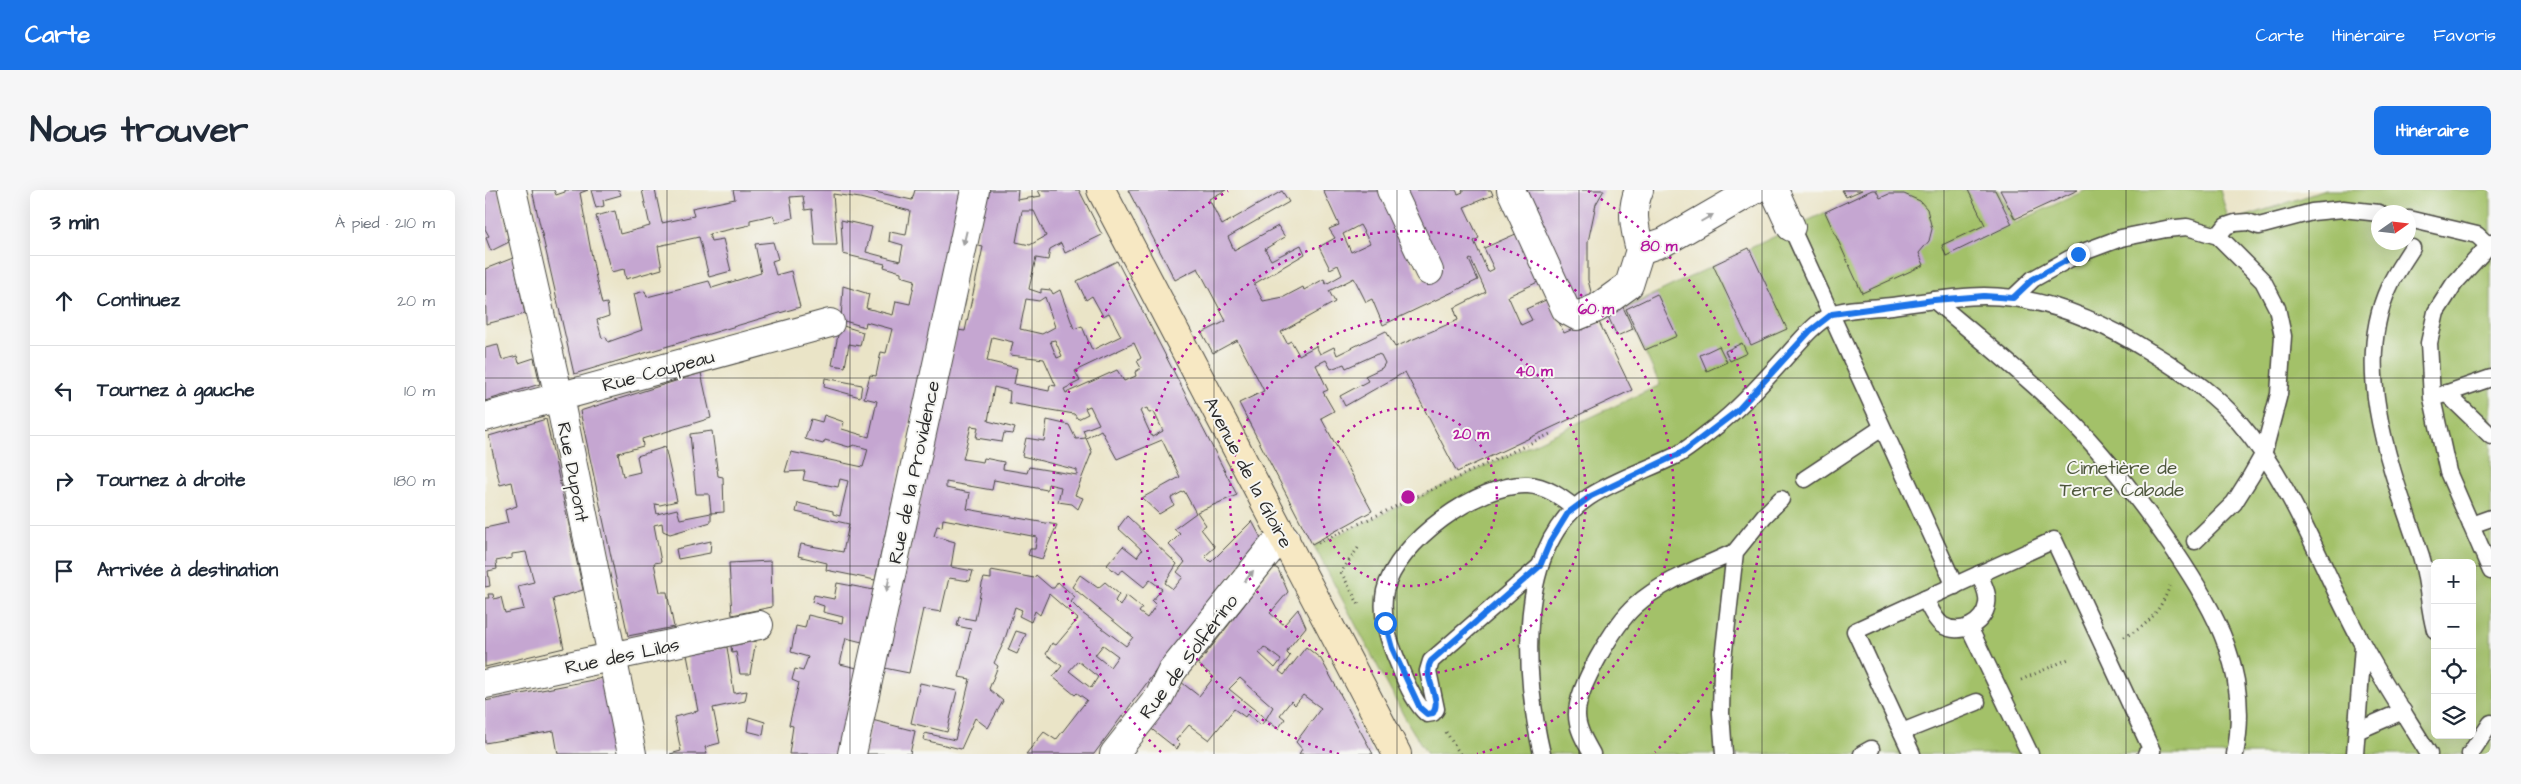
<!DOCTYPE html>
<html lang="fr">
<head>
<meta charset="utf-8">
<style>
  :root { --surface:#fff; --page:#f6f6f7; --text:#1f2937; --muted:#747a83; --line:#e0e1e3; --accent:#1a73e8 }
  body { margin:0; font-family:"Architects Daughter",sans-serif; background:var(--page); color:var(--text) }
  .controls { position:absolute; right:15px; bottom:15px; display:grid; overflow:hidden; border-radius:8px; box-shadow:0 5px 20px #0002 }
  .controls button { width:45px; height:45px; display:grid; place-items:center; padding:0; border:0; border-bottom:1px solid var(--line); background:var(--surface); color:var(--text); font:25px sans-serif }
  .compass { position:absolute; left:1886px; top:15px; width:45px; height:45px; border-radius:50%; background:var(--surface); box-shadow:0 5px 20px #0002; rotate:76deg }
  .stop { position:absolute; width:15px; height:15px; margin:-11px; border:4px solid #1a73e8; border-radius:50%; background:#fff }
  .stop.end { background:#1a73e8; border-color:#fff; box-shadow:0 1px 5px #0008 }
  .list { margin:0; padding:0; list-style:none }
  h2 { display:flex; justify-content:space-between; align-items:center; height:65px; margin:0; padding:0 20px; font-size:21px }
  h2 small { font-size:16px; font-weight:400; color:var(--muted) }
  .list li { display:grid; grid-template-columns:32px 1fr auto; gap:15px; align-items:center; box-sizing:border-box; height:90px; padding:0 20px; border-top:1px solid var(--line) }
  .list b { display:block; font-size:19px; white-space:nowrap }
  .list em { font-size:16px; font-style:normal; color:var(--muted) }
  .icon { flex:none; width:28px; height:28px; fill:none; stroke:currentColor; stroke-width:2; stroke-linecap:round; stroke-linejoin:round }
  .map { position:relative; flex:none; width:2006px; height:564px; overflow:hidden; border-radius:8px }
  header { display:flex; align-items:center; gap:30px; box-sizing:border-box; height:70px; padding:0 25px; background:var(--accent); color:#fff }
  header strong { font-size:24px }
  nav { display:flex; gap:28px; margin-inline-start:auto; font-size:18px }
  .intro { display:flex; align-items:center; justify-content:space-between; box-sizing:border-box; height:120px; padding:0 30px }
  h1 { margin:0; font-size:35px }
  .button { padding:12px 22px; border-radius:8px; background:var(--accent); color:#fff; font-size:18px; font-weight:700 }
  main { display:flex; gap:30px; padding:0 30px }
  aside { flex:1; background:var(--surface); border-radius:8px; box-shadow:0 5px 20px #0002 }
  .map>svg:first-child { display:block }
  .green { fill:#a3c169; stroke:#67764a; fill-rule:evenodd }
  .building { fill:#c5a6d1; fill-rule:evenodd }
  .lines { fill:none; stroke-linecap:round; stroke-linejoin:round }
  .lane-casing { stroke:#484742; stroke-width:19 }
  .street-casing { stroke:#484742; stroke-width:30 }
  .secondary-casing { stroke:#484742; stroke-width:30 }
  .path { stroke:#484742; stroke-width:3; stroke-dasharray:1 4; stroke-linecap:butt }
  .lane { stroke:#fff; stroke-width:16 }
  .street { stroke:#fff; stroke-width:28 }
  .secondary { stroke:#f7e8c3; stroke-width:28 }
  .oneway { fill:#a0a0a0 }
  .route { stroke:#1a73e8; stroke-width:6 }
  .grid { fill:none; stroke:#2b2b2b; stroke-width:1; stroke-opacity:0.55 }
  .ring { fill:none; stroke:#b5179e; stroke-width:2.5; stroke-dasharray:2.5 5 }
  .labels { text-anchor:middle; stroke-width:4; stroke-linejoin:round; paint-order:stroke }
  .street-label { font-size:19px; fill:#2b2b2b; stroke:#f6f6f2 }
  .park-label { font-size:19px; fill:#4f583e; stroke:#f6f6f2 }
  .centre { fill:#b5179e; stroke:#f6f6f2; stroke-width:2.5 }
  .ring-label { font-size:15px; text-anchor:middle; font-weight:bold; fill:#b5179e; stroke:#f6f6f2; stroke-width:4; stroke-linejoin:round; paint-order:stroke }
</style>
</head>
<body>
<header>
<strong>Carte</strong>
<nav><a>Carte</a><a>Itinéraire</a><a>Favoris</a></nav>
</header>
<div class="intro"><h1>Nous trouver</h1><a class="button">Itinéraire</a></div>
<main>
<aside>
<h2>3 min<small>À pied · 210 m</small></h2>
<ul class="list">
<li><svg class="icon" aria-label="ahead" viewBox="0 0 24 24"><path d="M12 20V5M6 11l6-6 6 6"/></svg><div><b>Continuez</b></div><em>20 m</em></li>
<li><svg class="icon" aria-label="left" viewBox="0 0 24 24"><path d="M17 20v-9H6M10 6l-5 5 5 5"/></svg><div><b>Tournez à gauche</b></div><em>10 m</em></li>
<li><svg class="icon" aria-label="right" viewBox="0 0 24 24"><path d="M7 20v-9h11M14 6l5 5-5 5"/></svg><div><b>Tournez à droite</b></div><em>180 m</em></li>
<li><svg class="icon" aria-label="arrive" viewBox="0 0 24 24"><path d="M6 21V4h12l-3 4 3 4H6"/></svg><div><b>Arrivée à destination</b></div></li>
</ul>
</aside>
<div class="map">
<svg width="2006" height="564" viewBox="0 0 2006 564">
  <rect width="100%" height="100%" fill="#f6f6f2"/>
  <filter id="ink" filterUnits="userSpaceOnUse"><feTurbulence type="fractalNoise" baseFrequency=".02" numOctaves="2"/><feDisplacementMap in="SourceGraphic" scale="10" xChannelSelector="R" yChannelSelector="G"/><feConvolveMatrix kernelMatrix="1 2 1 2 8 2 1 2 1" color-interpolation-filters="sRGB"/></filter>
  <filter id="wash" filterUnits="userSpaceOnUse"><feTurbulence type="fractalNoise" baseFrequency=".0096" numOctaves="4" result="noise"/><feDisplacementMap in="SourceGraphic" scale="20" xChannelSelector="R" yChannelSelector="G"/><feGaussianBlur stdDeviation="1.12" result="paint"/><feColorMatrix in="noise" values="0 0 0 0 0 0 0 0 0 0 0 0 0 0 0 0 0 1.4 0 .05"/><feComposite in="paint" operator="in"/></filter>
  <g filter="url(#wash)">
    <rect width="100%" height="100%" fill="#eae4c7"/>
    <path class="green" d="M1387,0H1513L1530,33L1601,0H1735L1744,32L1840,0H2006V564H942L921,530L829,356L1175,195L1140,118ZM1894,22H1924V52H1894ZM1950,373H1987V545H1950Z"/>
    <g id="blocks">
      <g class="building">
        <path d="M0,0H13L24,52L6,61L1,48L4,46L0,39Z"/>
        <path d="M47,0H69L71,5L80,2V0H103L95,3L111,88L117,114L122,113L124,126L112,130L117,148L121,147L123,152L157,140L149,104L160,101L162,107L224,91L227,98L276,83L270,54L288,52L293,69L287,71L291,85L306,81L315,117L89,184Z"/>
        <path d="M106,0H134L136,5L118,10L119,16L111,18Z"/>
        <path d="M157,0H170L177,33L209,26L207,18L250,9L248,0H381L427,10L430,0H477L390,390L341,380L342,373L313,366L316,354L358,362L364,334L311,322L313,313L348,321V324L355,326L363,291L355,289L353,297L318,290L320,281L300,282L306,262L378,277L383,259L369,255L364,257L340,250L338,254L320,249L326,229L337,232L339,225L359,232L357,239L384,247L392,211L379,208L385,185L391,186L396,162L401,163L407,139L381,132L380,137L356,130L358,96L384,104L381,118L408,125L411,111L425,114L430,90L416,86V82L399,77L400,74L358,64L356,30L387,37L381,62L415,71L418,55L404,51L405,42L421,45L425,21L375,8L348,4L352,55H330L327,19L320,20L318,6L305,7L308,28L291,33L288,25L265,30V35L224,44L226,51L238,49L246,81L224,87L214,47L173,56L177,79L141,89L139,79L126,82L111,26L130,21L135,44L165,36Z"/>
        <path d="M502,0H533L532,10L556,6L553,0H594L617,45L580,63L576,53L565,59L563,70L551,68L544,99L556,103V99L566,100L568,104L575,100L589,139L597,136L607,160L636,146L624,123L618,126L607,106L601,110L592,91L632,71L752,305L712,322L721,335L716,339L730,357L720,366L726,372L767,331L776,348L687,459L609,564H541L559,542L571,550L602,510L592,503L590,505L568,487L577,476L561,464L567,453L571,455L593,429L564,404L555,425L550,421L546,432L534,426L537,420L530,417L519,452L509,473L513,476L504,499L518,511L503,538L490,528L476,559L439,550L440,543L470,550L485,489L474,487L486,439L472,436L474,427L490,430L497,394L499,388L506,389V380L549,388L551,385L566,398H569L573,392L590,407L586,412L597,423L641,456L648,447L587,397L595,385L613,398L620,392L634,404L630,411L635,416L641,405L657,418L654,422L662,428L671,415L667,411L677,399L665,390L659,397L638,380L633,384L622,375L638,356L652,367L657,360L633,338L642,326L692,374L680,393L688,399L698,387L692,382L700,372L684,355L695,344L689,339L711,323L699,301L686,308L689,315L674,324L657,308L695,287L677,250L632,269L616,240L601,248L598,240L614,234L605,216L600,218L603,224L593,229L589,224L524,213L525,201L509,197L503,231L530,238L528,244L519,243L517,252L491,248L493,237L486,236L478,269L498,272L499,268L519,272L518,279L542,283L544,277L592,285V280L537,266L541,248L559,251L562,230L584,235L591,249L601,248L607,262L590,305L598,308L593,319L587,314L573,312L576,297L563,294L562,300L509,290L507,300L461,292V298L485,303L482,319L572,335L557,369L543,365L545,359H550L552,347L458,329L457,337L452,336L449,346L470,352L466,377L488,381L485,391L464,388L456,422L438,419L424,483L399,478L472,140L480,141L498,57L490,55ZM537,21H549L561,46L545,55L531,52ZM560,107L570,137L557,144L535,139L541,109L554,111ZM507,147L528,152L525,165L559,169L571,196L565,195L564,201L529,194L532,178L502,171ZM570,150L577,166L572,168L565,151ZM649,153L656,168L652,171L656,178L650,182L651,186L639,191L632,180L581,203L579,199L595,191L590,181ZM662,218L664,223L669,222L678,241L667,247L655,221ZM618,455L633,466L625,477L610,465ZM593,471L613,487L606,498L584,481Z"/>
        <path d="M643,0H741L724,9L737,35L797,1L804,12L743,47L749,60L793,36L800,47L780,59L786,70L816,55L820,64L769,94L778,111L799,107L818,97L819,100L839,89L841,94L857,85L853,75L845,79L834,57L850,48L844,39L854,35L838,0H894L935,92L955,83L918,0H971L973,4L978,2L977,0H1006L1008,5L979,17L994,48L989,51L1003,82L1009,79L999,58L1033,43L1055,91L1023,106L1036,135L1047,130L1041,119L1063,109L1079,143L1093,137L1097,140L1114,132L1147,200L972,282L920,182L860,216L855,206L883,191L880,186L897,178L900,173L896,165L892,164L861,178L859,174L846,179L841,170L831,175L843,200L838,202L849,221L836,228L887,321L827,354L754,213L779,201L773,189L752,150L728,163L717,143L741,131L713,78L690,90ZM875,35L885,53L866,62L858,44ZM986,69L1001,102L969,118L973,130L910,157L901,141L852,165L849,157L835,164L831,156L814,165L806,151L802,153L796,142L850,112L844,101L869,88L881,112L887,109L898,135L993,90L984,70Z"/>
        <path d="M1037,0H1119L1111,14L1103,52V90L1107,106L1089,115Z"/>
        <path d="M1357,0H1377L1361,7Z"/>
        <path d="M1387,0H1391L1395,8L1404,4H1419L1435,11L1442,19L1447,39L1444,51L1434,63L1439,75L1377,103L1340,22Z"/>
        <path d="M1483,0H1510L1527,34L1461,66L1457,55L1500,35Z"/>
        <path d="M1515,0H1593L1530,29Z"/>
        <path d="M1264,58L1302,139L1266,155L1228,75Z"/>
        <path d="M28,68L40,124L1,134L0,79Z"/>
        <path d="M1172,104L1192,146L1160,160L1141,119Z"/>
        <path d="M1138,117L1148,139L1132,146L1122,124Z"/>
        <path d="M355,135L378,142L375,156L364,154L360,177L347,175Z"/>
        <path d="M1257,153L1262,163L1245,171L1240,161Z"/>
        <path d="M13,155L17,170L32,166L34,173L49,168L55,194L0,211V158Z"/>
        <path d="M1234,156L1242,172L1222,181L1215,165Z"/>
        <path d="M216,183L226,228L157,249L158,256L133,263L138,286L155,282L152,266L180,257L192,311L175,315L170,314L172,324L192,319L195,329L226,323L224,304H211L205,244L227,241L233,286L238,287L239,322L226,323V332L185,344L178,341L177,333L169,335L176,372L169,373L175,402H182L189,437L143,446L95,221Z"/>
        <path d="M340,188L377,195L375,207L339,197Z"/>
        <path d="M61,229L98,400L68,409L79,458L0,477V408H4L3,404H8L9,409L16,407L20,423L39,419L33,396L49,392L41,362L27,364V368L11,371L12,379L3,381L5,396L0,397V338L23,333L20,320L32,316L27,292L15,295L4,246Z"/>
        <path d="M226,351L225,363L193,369L191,359Z"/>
        <path d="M286,371L287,417L247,425L244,373Z"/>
        <path d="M789,377L793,379L803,402L785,423L799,435L813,419L821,437L803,459L802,463L805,466L794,481L799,485L821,457L836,469L888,564H814L817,559L811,552L836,518L818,505L810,515L806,511L795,525L800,529L793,539L781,529L788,517L755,488L744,499L781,529L776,535L762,524L760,527L749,519L724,550L704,535L691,550L695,554L692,559L664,537L696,492L714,506L729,487L713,474ZM779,457L796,470L790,478L774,463Z"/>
        <path d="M352,393L389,400L377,452L361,448L355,474L372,478L353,564H304L308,536L304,535L314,493L307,490L310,479L318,481L323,467L306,462L311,436L320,438L323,425L357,433L358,427L338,422L339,416L327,412L329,405L349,409Z"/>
        <path d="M531,441L541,444L532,464L523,460Z"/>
        <path d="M271,451L265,484H255L251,462L247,463L246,456Z"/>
        <path d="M242,457L249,503L262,501L260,511L228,518L235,553L220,557L222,564H185L196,561L189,527L213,521L202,465Z"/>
        <path d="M118,488L134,564H73L69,541L0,553V511Z"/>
        <path d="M435,493L472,501L462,542L426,533Z"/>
        <path d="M264,527L280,532L278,545L262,541Z"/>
        <path d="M387,530L430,541L425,564H380Z"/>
      </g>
    </g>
  </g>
  <g filter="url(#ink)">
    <use href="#blocks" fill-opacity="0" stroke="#484742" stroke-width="1"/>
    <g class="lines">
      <defs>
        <g id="lane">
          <path d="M1924,29L1992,45L2003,55"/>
          <path d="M1306,37L1470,396"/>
          <path d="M1733,46L1741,36L1750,33L1763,32L1774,36L1827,22L1858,19L1894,23"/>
          <path d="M2006,53L1969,94L1951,122L1944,153L1947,208L1963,282L2006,381"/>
          <path d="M1927,58C1919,71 1910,83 1904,97C1865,181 1909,286 1936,366C1944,391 1943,416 1950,440"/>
          <path d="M1528,108L1548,89L1593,64L1636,48L1681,39L1702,37L1733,46L1778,91L1792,118L1798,146L1794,204L1778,265L1766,286L1749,313L1710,351"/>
          <path d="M1449,110C1503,156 1565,204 1611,258C1639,290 1665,325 1689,360C1732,424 1766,484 1750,564"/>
          <path d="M1961,203L2006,246"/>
          <path d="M1951,207L2006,188"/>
          <path d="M1320,289L1397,238"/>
          <path d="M1986,335L2006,328"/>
          <path d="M1055,376L946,471L943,481L951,519L948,523L942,524C929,513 920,491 914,475C904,452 895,426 900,401C911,353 994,292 1043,295C1061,296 1076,307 1090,318"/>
          <path d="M1440,409C1445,418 1449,429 1457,435C1475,446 1499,434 1502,414C1504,404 1498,394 1494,384"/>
          <path d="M1484,437L1545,564"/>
          <path d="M1872,541L1918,521"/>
          <path d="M1417,542L1492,512"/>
          <path d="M1057,564C1039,488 1029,356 1104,307C1132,289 1165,279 1194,264C1206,257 1217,247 1228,239C1255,218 1276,194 1299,169C1313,154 1326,136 1345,125C1358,118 1391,118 1407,116C1438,112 1469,106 1499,106C1558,106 1616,131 1665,162C1697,181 1730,204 1754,232C1810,297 1837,381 1878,455C1898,492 1922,528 1944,564"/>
          <path d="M1107,564C1101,553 1092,539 1092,525C1091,499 1130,434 1150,416C1177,391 1217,377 1250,362"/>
          <path d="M1239,564L1236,523L1237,478L1250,362L1279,326L1296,309"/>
          <path d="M1377,564L1386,559"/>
          <path d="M1427,564L1370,441L1569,350L1667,561L1661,564"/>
          <path d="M1870,564L1878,456"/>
          <path d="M1985,564L2006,533"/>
        </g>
        <g id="street">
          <path d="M27,0L74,207L147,564"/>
          <path d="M906,0L944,81"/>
          <path d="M1026,0L1081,120L1092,126L1112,118L1144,95L1155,60"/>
          <path d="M1154,0C1145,21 1150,39 1155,60L1179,52L1269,0"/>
          <path d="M1289,0L1306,37"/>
          <path d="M0,227L345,133"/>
          <path d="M0,494L274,435"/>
          <path d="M367,564L490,0"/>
          <path d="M629,564L674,507L687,481L788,356L800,348"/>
        </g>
        <path id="secondary" d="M616,0L912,564"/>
      </defs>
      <use href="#lane" class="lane-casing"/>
      <use href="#street" class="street-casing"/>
      <use href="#secondary" class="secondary-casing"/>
      <g class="path">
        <path d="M833,353L1065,244"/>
        <path d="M873,358L856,382L875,417"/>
        <path d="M1639,447C1664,436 1675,420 1685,396"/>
        <path d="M1536,490L1586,468"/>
        <path d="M961,542L975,564"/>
      </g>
      <use href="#lane" class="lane"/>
      <use href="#street" class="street"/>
      <use href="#secondary" class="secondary"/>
    </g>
    <defs><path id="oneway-solid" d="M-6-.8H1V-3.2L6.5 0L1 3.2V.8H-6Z" transform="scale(1.25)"/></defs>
    <g class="oneway">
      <use href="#oneway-solid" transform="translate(1222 28) rotate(-30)"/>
      <use href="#oneway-solid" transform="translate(480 48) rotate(103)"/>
      <use href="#oneway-solid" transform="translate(764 386) rotate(-51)"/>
      <use href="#oneway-solid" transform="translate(403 394) rotate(102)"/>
    </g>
  </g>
  <g class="lines" filter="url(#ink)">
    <path class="route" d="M900,433L907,458L935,518L942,524L948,523C958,508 936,487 946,471L1055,376L1065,352L1083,323L1106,306L1198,262L1252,221L1325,141L1347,124L1449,110L1499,106L1528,108L1548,89L1593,64"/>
  </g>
  <path class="grid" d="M182,0V564M365,0V564M547,0V564M729,0V564M912,0V564M1094,0V564M1277,0V564M1459,0V564M1641,0V564M1824,0V564M0,188H2006M0,376H1950M1987,376H2006"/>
  <g class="ring">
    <circle cx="923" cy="307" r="89"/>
    <circle cx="923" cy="307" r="178"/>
    <path d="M854 564A266 266 0 1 1 992 564"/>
    <path d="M676 562A355 355 0 0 1 743 1M1103 1A355 355 0 0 1 1170 562"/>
  </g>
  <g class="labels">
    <g class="street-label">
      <text transform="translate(173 180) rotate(-15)" y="7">Rue Coupeau</text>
      <text transform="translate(89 282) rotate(79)" y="7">Rue Dupont</text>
      <text transform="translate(428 282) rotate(-78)" y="7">Rue de la Providence</text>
      <text transform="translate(764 282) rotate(62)" y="7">Avenue de la Gloire</text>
      <text transform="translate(137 465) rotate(-12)" y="7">Rue des Lilas</text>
      <text transform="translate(703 466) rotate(-53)" y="7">Rue de Solférino</text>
    </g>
    <g class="park-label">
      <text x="1637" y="284">Cimetière de<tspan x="1637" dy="22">Terre Cabade</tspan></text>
    </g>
  </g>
  <circle cx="923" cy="307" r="8" class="centre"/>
  <g class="ring-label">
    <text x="1174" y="61">80 m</text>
    <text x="1111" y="124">60 m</text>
    <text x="1049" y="186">40 m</text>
    <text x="986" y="249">20 m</text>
  </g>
</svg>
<div class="controls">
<button>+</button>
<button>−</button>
<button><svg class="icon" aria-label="locate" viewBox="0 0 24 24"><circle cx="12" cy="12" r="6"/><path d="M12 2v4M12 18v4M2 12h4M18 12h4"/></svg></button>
<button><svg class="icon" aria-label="layers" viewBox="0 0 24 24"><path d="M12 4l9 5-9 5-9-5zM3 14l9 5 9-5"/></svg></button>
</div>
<svg class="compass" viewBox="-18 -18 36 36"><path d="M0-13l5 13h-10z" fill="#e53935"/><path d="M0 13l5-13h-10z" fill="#747a83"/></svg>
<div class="stop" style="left:900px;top:433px"></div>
<div class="stop end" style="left:1593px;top:64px"></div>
</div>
</main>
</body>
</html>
